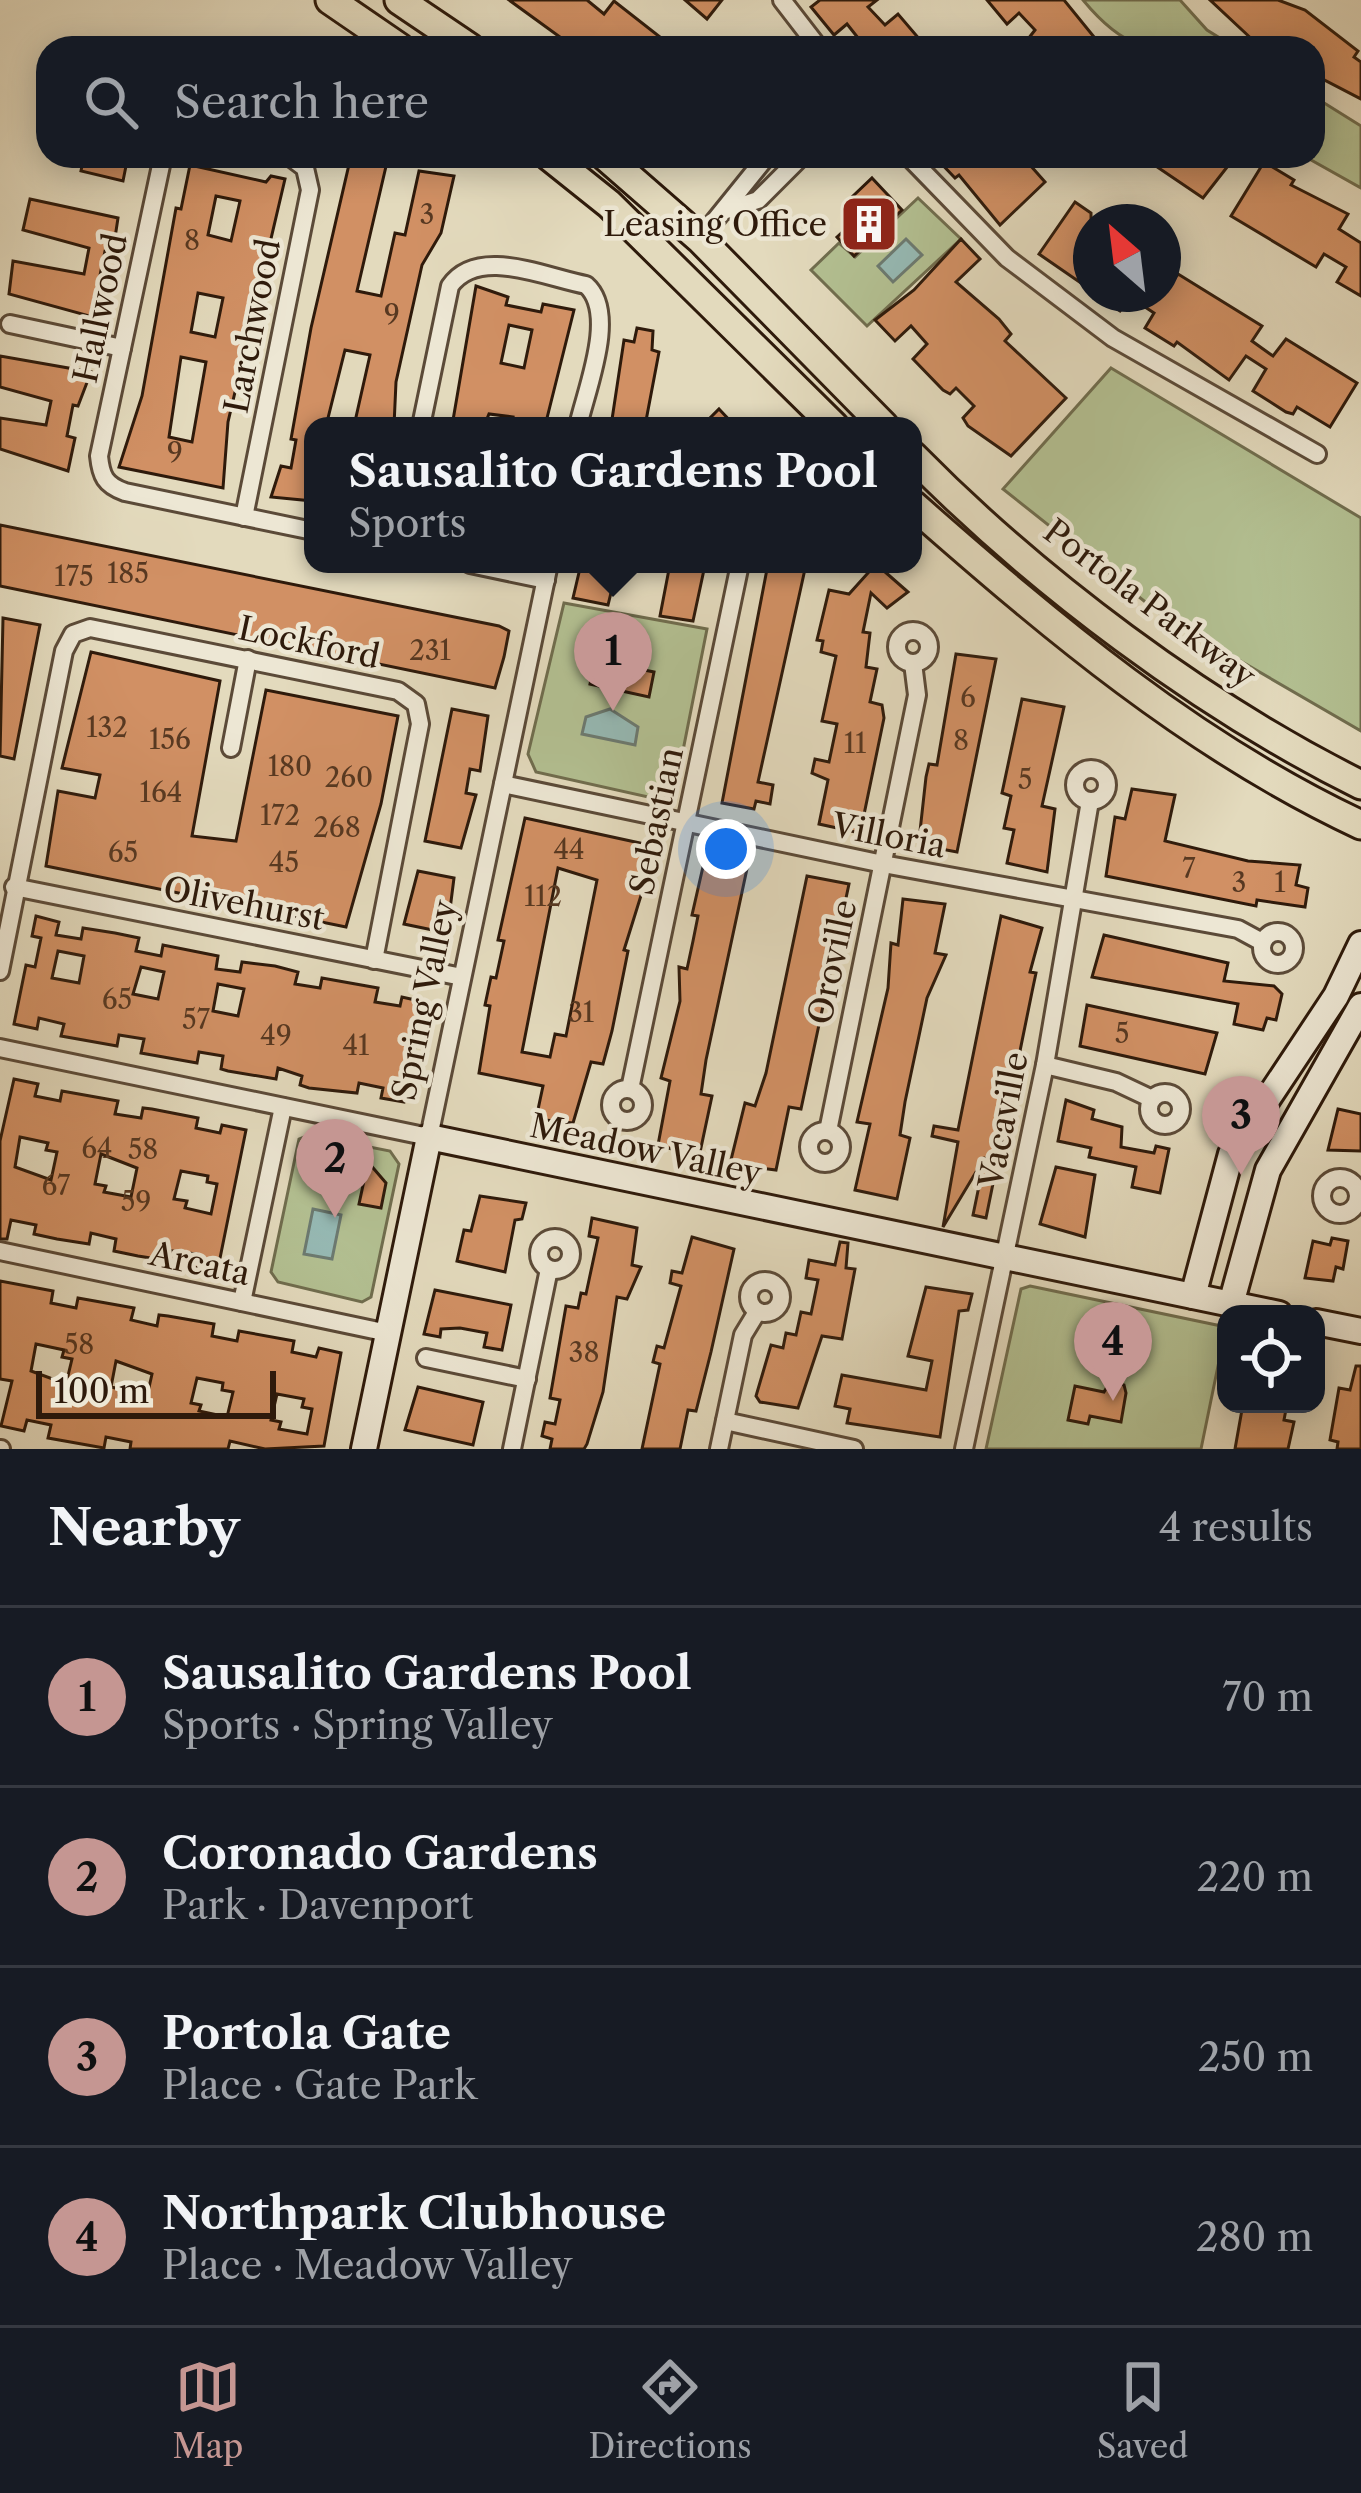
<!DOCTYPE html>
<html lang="en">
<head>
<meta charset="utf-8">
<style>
  :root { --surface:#171b24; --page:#242831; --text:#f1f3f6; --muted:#9ea1a6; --line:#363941; --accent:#c59692 }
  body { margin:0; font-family:"Libre Caslon Text",serif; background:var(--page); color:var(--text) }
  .controls { position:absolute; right:36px; bottom:36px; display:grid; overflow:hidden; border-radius:24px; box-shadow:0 6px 30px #0003 }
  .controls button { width:108px; height:108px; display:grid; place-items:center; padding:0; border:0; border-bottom:3px solid var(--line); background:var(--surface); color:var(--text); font:60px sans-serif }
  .compass { position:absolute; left:1073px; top:204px; width:108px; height:108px; border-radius:50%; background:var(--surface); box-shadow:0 6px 30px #0003; rotate:332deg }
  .scale { position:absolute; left:36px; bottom:30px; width:240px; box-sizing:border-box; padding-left:12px; border:6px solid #2e1a0b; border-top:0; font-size:33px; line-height:42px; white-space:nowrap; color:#2e1a0b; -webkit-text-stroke:9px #ede7d4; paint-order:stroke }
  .you { position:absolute; left:726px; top:849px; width:42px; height:42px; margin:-30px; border:9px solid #fff; border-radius:50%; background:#1a73e8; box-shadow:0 0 0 18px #1a73e833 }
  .badge { display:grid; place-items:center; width:78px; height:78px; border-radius:50%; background:var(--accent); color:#111; font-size:39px; font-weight:700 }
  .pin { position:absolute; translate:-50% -99px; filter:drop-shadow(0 3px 6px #0008) }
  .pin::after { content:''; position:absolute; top:63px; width:42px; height:36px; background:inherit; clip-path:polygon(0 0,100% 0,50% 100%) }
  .popup { position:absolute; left:304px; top:417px; width:618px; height:156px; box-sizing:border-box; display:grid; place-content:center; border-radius:24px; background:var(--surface); filter:drop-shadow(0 3px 9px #0005); font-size:39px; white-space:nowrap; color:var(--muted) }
  .popup b { font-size:45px; color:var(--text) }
  .popup::after { content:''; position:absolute; left:50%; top:100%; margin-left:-24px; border:24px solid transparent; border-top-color:var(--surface) }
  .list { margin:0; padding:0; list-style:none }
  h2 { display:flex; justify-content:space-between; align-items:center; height:156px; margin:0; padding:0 48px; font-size:51px }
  h2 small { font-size:39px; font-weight:400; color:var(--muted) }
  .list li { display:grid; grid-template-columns:78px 1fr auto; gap:36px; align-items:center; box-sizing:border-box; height:180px; padding:0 48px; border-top:3px solid var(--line) }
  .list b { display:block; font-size:45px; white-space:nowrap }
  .list p { margin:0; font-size:39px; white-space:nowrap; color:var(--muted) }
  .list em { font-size:39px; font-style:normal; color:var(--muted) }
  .icon { flex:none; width:66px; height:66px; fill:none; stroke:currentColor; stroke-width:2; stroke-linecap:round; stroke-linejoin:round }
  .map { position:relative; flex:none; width:1361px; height:1449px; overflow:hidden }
  .search { position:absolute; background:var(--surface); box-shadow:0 6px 30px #0003; left:36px; right:36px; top:36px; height:132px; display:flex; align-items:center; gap:30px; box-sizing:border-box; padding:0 42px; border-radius:36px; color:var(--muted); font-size:45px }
  .sheet { height:876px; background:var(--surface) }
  nav { display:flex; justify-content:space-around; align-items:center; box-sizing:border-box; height:168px; border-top:3px solid var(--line); background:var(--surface); font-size:33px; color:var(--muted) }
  nav a { display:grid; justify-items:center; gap:6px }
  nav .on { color:var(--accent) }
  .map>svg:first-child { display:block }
  .green { fill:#b3c092; stroke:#706d4e; stroke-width:3 }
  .water { fill:#96bab5; stroke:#6c7a71; stroke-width:3 }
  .building { fill:#d19064; stroke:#2e1a0b; stroke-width:3; fill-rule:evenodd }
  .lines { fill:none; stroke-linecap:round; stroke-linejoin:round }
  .street-casing { stroke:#5b4a38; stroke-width:22 }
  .secondary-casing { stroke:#2e1a0b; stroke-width:30 }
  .primary-casing { stroke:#2e1a0b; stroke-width:33 }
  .street { stroke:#ede7d4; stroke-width:16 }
  .secondary { stroke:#ede7d4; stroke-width:24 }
  .primary { stroke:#e3dabd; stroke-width:27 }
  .labels { text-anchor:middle; stroke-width:9; stroke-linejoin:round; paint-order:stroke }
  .number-label { font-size:27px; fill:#573821 }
  .poi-label { font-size:33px; fill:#2e1a0b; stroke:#ede7d4; text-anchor:end }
  .street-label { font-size:33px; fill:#2e1a0b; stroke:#ede7d4 }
</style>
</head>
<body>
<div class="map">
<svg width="1361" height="1449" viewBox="0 0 1361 1449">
  <rect width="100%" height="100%" fill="#e3dabd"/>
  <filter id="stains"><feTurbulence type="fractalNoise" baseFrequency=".00167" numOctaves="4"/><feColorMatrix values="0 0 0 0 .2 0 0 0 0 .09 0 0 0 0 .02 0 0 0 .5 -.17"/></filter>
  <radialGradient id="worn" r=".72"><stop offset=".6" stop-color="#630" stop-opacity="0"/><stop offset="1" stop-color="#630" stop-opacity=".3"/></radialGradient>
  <g class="green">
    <path d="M1083,0H1180L1207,30L1236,48C1161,48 1135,63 1083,0Z"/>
    <path d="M1313,96L1361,126V188L1304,156H1313Z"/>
    <path d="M918,198L961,239L867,326L811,270L839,243L855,257Z"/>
    <path d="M1111,368L1361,518V731L1163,616L1003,489Z"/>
    <path d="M564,603L707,629L675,791L657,799L536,772L528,754Z"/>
    <path d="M309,1135L390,1151L399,1164L371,1297L362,1302L278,1282L271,1272L299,1139Z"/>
    <path d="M1030,1286L1226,1327L1201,1449H986L1021,1289Z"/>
  </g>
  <g class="water">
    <path d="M906,239L922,255L893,282L878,266Z"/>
    <path d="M610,709L638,727L635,745L582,734L586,717Z"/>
    <path d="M313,1209L341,1215L332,1259L304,1254Z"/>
  </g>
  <g class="building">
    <path d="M509,0H587L604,14L614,1L674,48H575Z"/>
    <path d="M685,0H722L707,19Z"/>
    <path d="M820,0H877L868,7L885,25L898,14L927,48H866L847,24L834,35L811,7Z"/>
    <path d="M987,0H1064L1103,48H1021L1035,30L1019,13L1007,24Z"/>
    <path d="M1210,0H1278L1305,10L1358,51L1354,57L1361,62V99L1313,74V48H1273L1260,39L1256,43Z"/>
    <path d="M84,156H128L123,181L81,171Z"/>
    <path d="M351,156L387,162L357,291L381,296L395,233L405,235L419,171L454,176L441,233L422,265L396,382L394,426H354L370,355L345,350L326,426H313V501L271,497L281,466L291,468L296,440L291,439L311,328Z"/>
    <path d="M934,156H1022L1045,182L1000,225L959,175L955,178Z"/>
    <path d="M1141,156H1222L1231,162L1203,198Z"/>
    <path d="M1264,162L1294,180L1291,185L1348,214L1339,229L1361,243V296L1337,282L1346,267L1324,254L1316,267L1231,216Z"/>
    <path d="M190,165L266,182L271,176L285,179L228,422L223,488L119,467L142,396L176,208L181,209ZM216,196L240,201L231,241L208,235ZM198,293L223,298L215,337L191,332ZM181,357L206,362L192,442L169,437Z"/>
    <path d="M872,178L902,210L854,256L837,237L866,210L853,196Z"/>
    <path d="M30,199L118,218L113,251H105L98,285L107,286L100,319L9,294L13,261L84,274L89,248L23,230Z"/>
    <path d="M1075,202L1091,213V290L1039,254Z"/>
    <path d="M961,239L980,259L956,282L999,319L1011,334L1005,341L1066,398L1011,456L968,426L963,418L974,406L956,388L950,394L943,390L913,359L927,344L911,326L895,341L875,320L914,290Z"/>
    <path d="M1178,274L1262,326L1252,341L1273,356L1286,339L1357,383L1330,427L1297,407L1293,414L1286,412L1253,391L1266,369L1246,356L1229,380L1177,342L1174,346L1145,328L1154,313L1130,297L1120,311L1096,294H1163Z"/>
    <path d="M476,286L508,297L506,305L541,312L543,304L574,310L545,426H511L513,417L489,414L484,426H452ZM509,325L532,330L524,368L501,363Z"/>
    <path d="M637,328L653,331L652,350L659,352L645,426H611L624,340L634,342Z"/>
    <path d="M0,356L91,372L78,406L73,405L67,436L75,438L68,471L0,449V418L46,425L51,401L0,387Z"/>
    <path d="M719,409L735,426H702Z"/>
    <path d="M0,525L499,626L509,631L504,657L495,688L0,586Z"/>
    <path d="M581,564H618L608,605L573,598Z"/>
    <path d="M670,564L705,565L693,621L660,616Z"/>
    <path d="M768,564H804L805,569L758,782L773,785L770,804L756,801L754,809L722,803Z"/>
    <path d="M876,564L908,592L887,608L871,593L863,632L870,633L866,667L877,669L870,702L882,705L884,718L861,829L855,832L819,824L828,780L812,773L815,759L829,762L837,724L822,721L836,656L821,652L823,641L817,640L829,590L849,594Z"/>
    <path d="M3,618L40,625L14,759L0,756Z"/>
    <path d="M91,652L220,681L192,836L236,841L266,690L398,716L381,804L346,927L46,866L58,791L95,798L100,775L62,768Z"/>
    <path d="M956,654L996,659L957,852L920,845V831L926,777L929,764L937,765Z"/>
    <path d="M595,660L654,672L649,697L590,684Z"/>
    <path d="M1022,699L1064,707L1042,806L1055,809L1047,872L1007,863L1014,830L1004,828L1011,796L1002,793Z"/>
    <path d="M452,709L488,716L480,771L470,769L466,793L476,795L461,848L425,841Z"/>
    <path d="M1132,789L1175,795L1165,841L1248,861L1300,865L1296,885L1308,888L1305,907L1257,900L1256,906L1106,876L1115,817L1125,819Z"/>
    <path d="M525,818L649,845L644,886L624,950L628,951L612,1031L603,1064L591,1062L573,1123L536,1119L543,1086L479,1073L490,1006L485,1005L491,977L496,978L504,941L498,940ZM558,868L597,880L566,1036L555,1034L550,1057L522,1052Z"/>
    <path d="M719,857L748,864L706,1060L701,1094L712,1096L699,1157L658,1145L670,1081L661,1078L680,1001L679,967L687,969L693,941L698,916L692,915L705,858Z"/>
    <path d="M418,871L454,878L447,933L404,924Z"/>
    <path d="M807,876L849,884L801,1109L789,1107L776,1170L730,1164L745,1103L755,1106L766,1073Z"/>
    <path d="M903,899L945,904L935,953L946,955L927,998L905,1102L900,1135L910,1138L897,1199L855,1190L870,1124L857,1122L888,988L891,943L898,945Z"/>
    <path d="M36,916L59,922L56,935L81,939L83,928L115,933L139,938L136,951L161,956L163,945L218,956L216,969L240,972L242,962L275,966L298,972L295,984L320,988L322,978L378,988L375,1002L400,1006L402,997L424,1002L404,1102L381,1098L383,1088L359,1083L357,1093L309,1088L300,1085L302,1076L278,1068L276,1079L228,1071L221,1069L223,1056L199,1052L197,1063L141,1053L144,1039L119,1035L117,1046L61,1036L64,1024L39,1018L37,1029L14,1024L26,965L35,967L41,938L32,936ZM58,951L84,956L79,983L52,978ZM141,967L164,972L158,999L133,994ZM218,984L244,989L238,1016L213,1011Z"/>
    <path d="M1001,916L1042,928L1030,972L1036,973L1032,992L986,1218L973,1215L985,1157L943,1227L958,1142L932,1136L934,1126L958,1130Z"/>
    <path d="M1104,935L1228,963L1224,981L1274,986L1282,994L1276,1020L1267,1018L1263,1030L1234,1024L1238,1004L1092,977Z"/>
    <path d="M1087,1005L1217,1033L1205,1074L1080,1046Z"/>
    <path d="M14,1079L38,1084L35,1096L60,1101L62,1091L118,1101L115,1114L141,1118L143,1108L152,1109L198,1118L196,1128L220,1133L222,1125L246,1130L217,1273L194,1267L197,1254L172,1251L170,1261L138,1256L114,1251L116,1239L91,1233L89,1244L57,1239L34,1234L36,1225L11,1220L7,1239H0V1141ZM20,1137L48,1143L46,1150L57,1152L51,1180L15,1167ZM101,1154L137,1168L131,1197L104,1192L106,1186L95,1184ZM181,1171L208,1176L207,1182L217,1184L211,1214L185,1208L187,1201L174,1199Z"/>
    <path d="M1066,1100L1094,1110L1092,1119L1122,1127L1121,1147L1154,1153L1156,1146L1169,1149L1160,1193L1132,1187L1136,1167L1089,1157L1091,1148L1058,1141Z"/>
    <path d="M1338,1109L1361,1114V1151L1328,1150Z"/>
    <path d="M340,1151L366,1156L361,1178L336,1172Z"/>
    <path d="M368,1162L386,1183L381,1208L359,1204Z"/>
    <path d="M1056,1167L1095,1175L1085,1237L1040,1224Z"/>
    <path d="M480,1196L526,1203L522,1219L515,1220L505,1272L457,1261L464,1230L471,1231Z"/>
    <path d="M592,1218L637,1228L632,1265L641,1267L627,1299L617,1297L603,1392L587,1444L584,1449H550L552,1439L542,1436L545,1422L555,1424L560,1400L550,1398L566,1306L578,1308L581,1293L586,1294L598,1238L589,1236Z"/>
    <path d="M692,1237L734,1249L711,1352L696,1411L688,1410L680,1449H642L660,1364L653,1362L657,1346L664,1348L681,1286L670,1283L672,1271L682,1273Z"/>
    <path d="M1332,1238L1348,1241L1343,1269L1336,1267L1333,1281L1305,1278L1313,1241L1330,1245Z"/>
    <path d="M840,1242L848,1243L846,1268L855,1269L842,1339L822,1336L798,1408L760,1402L756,1396L771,1345L783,1348L786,1333L796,1335L801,1312L811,1314L818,1280L806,1278L809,1260L835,1265Z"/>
    <path d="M0,1281L53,1291L51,1303L76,1308L78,1298L134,1308L131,1320L157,1326L159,1315L168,1316L214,1324L212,1336L237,1341L239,1331L294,1341L292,1352L316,1357L319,1348L341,1353L324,1446L265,1449L230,1441L228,1449H130L131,1442L106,1437L104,1448L48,1438L51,1425L27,1420L24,1431L1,1426L12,1381L0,1379ZM36,1344L64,1350L62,1357L72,1359L66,1384L31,1371ZM116,1361L152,1374L146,1401L119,1395L120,1389L111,1387ZM197,1378L223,1383L222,1390L233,1392L227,1417L199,1411L201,1405L191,1403ZM277,1394L304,1399L302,1407L312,1409L307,1434L279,1429L281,1422L271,1420Z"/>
    <path d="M926,1287L972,1294L968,1310L959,1311L940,1437L847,1423L850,1409L835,1406L842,1375L926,1390L932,1361L908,1356Z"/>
    <path d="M435,1290L511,1305L502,1350L484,1347L487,1333L460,1328L441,1329L440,1337L424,1334Z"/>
    <path d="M1356,1366H1361V1449H1337L1338,1442L1330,1440L1339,1388L1350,1390Z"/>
    <path d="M1110,1382L1124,1385L1126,1393L1121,1422L1090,1416L1088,1424L1068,1420L1075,1386L1104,1392Z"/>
    <path d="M418,1387L483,1402L473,1445L405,1430Z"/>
    <path d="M1243,1404H1287L1284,1420L1294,1422L1288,1449H1235Z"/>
  </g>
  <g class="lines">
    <defs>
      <g id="street">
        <path d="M782,0L819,48"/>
        <path d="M163,156L99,456C101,476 105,485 125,492L313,531"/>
        <path d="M908,156L1007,258L1113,338L1317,454"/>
        <path d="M727,210L758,200L802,156"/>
        <path d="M700,239L767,156"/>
        <path d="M10,324L122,348"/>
        <path d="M421,426L450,286C478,246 544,277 586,285C618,313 586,390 578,426"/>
        <path d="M244,517L310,190L305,168L289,156"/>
        <path d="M470,564L546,580"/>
        <circle cx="913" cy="647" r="16"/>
        <path d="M231,748L248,659"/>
        <circle cx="1091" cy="785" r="16"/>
        <path d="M503,784L883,864L1238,929L1262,942"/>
        <path d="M14,887L462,977"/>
        <circle cx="1278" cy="948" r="16"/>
        <path d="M0,971L64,651L73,634L90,628L398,691L416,704L420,724L374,960"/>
        <path d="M0,1048L429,1137L549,564"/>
        <path d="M1045,1065L1116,1082L1152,1099"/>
        <circle cx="627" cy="1105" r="16"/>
        <path d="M630,1089L740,564"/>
        <circle cx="1165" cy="1109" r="16"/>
        <circle cx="825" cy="1147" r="16"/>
        <path d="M828,1131L917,695L913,663"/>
        <circle cx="1340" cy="1196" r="18"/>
        <circle cx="555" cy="1254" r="16"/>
        <path d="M0,1251L388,1333"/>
        <circle cx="765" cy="1297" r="16"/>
        <path d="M242,1302L283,1107"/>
        <path d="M426,1358L527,1379"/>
        <path d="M725,1421L854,1449"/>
        <path d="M0,1449H1"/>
        <path d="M512,1449L549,1269"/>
        <path d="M719,1449L743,1335L757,1312"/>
        <path d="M964,1449L1045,1065L1090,801"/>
      </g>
      <g id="secondary">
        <path d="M1193,1296L1231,1154L1336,996L1361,944"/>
        <path d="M1231,1304L1268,1170L1361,1006"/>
        <path d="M1316,1322L1361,1331"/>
        <path d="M364,1449L429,1137L1279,1314"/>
      </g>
      <g id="primary">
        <path d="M330,0L400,48"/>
        <path d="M399,0L470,48"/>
        <path d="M549,156L609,204L834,426"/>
        <path d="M605,156L700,239L884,426"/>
        <path d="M913,456C1037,582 1202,706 1361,785"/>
        <path d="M913,505C1052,627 1192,746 1361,825"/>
      </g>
    </defs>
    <use href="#street" class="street-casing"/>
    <use href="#secondary" class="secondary-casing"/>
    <use href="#primary" class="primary-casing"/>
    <use href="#street" class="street"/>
    <use href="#secondary" class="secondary"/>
    <use href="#primary" class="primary"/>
  </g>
  <defs>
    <symbol id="building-square" viewBox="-11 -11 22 22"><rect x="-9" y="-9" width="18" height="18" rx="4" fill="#8f2418" stroke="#ede7d4"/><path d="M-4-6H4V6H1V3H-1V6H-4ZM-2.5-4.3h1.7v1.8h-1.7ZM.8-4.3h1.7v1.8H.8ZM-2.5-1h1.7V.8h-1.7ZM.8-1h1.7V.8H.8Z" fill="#fff"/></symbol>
  </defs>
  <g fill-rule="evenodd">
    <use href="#building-square" x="836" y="191" width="66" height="66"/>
  </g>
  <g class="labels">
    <g class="number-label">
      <text x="427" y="224">3</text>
      <text x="192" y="250">8</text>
      <text x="392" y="324">9</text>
      <text x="175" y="462">9</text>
      <text x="128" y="583">185</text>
      <text x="74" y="586">175</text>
      <text x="430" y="660">231</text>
      <text x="968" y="707">6</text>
      <text x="107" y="737">132</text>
      <text x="170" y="749">156</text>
      <text x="961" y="750">8</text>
      <text x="855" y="753">11</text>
      <text x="290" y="776">180</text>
      <text x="349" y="787">260</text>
      <text x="1025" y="789">5</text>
      <text x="161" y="802">164</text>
      <text x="280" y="825">172</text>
      <text x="337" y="837">268</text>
      <text x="569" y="859">44</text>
      <text x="123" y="862">65</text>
      <text x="284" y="872">45</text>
      <text x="1189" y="878">7</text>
      <text x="1239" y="892">3</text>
      <text x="1280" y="892">1</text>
      <text x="543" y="906">112</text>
      <text x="117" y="1009">65</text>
      <text x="581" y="1022">31</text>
      <text x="196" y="1029">57</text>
      <text x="1122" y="1043">5</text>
      <text x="276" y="1045">49</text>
      <text x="356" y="1055">41</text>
      <text x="97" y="1158">64</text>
      <text x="143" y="1159">58</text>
      <text x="56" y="1195">67</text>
      <text x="136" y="1211">59</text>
      <text x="79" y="1354">58</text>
      <text x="584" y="1362">38</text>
    </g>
    <g class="poi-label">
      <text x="827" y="236">Leasing Office</text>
    </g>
    <g class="street-label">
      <text transform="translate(100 308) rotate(-78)" y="12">Hallwood</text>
      <text transform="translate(252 326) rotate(-79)" y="12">Larchwood</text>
      <text transform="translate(1150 603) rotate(37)" y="12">Portola Parkway</text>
      <text transform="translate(309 642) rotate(12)" y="12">Lockford</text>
      <text transform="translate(656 821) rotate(-78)" y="12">Sebastian</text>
      <text transform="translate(889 835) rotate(11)" y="12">Villoria</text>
      <text transform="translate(244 903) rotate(11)" y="12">Olivehurst</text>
      <text transform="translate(832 962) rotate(-78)" y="12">Oroville</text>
      <text transform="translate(424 1000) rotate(-78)" y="12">Spring Valley</text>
      <text transform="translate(1003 1120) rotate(-79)" y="12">Vacaville</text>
      <text transform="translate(646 1149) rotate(12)" y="12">Meadow Valley</text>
      <text transform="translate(200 1263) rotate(12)" y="12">Arcata</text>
    </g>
  </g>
  <rect width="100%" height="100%" filter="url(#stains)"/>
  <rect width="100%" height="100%" fill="url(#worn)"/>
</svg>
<div class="controls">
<button><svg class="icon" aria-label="locate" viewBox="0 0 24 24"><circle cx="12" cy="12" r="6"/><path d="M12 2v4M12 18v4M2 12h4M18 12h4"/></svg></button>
</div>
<svg class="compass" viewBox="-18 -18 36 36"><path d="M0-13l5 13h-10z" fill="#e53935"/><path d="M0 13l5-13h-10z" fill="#9ea1a6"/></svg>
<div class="scale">100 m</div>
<div class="you"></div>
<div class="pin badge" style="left:613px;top:711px">1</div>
<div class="popup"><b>Sausalito Gardens Pool</b>Sports</div>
<div class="pin badge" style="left:335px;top:1218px">2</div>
<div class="pin badge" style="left:1241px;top:1175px">3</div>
<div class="pin badge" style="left:1113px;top:1401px">4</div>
<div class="search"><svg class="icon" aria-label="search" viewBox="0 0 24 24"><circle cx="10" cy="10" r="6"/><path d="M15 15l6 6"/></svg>Search here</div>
</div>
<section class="sheet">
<h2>Nearby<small>4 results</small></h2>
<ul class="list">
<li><span class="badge">1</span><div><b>Sausalito Gardens Pool</b><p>Sports · Spring Valley</p></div><em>70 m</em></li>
<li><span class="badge">2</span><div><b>Coronado Gardens</b><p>Park · Davenport</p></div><em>220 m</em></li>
<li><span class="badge">3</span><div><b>Portola Gate</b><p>Place · Gate Park</p></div><em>250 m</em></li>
<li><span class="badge">4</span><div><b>Northpark Clubhouse</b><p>Place · Meadow Valley</p></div><em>280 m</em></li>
</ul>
</section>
<nav>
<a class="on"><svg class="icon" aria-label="map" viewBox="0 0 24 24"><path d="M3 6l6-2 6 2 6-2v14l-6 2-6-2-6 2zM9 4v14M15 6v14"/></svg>Map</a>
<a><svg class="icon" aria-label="directions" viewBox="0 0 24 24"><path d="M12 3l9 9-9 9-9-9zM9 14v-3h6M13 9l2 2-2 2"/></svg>Directions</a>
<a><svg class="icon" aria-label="saved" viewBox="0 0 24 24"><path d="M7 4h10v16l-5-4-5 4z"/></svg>Saved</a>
</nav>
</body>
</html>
